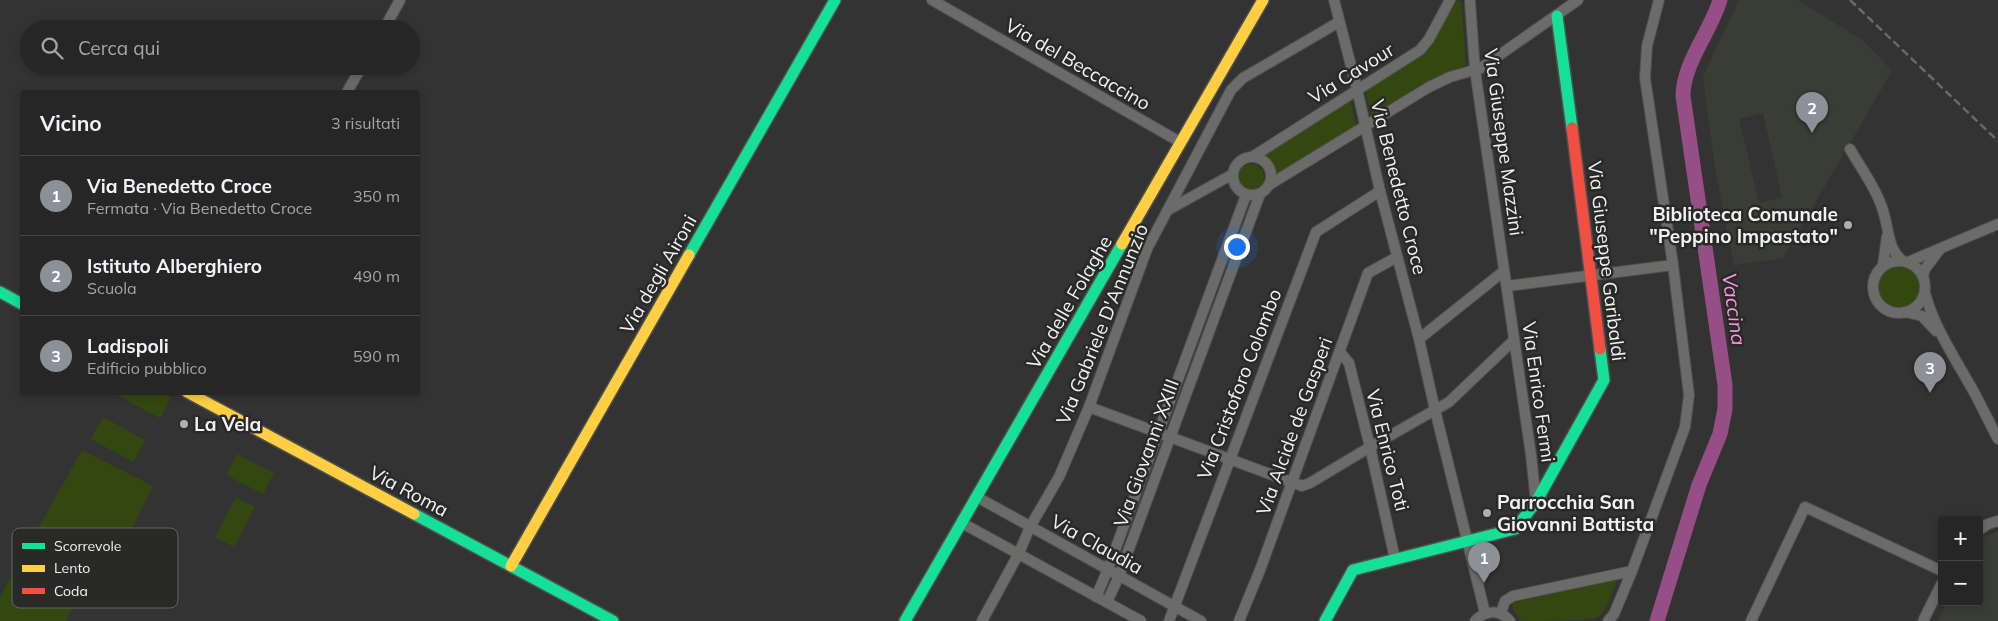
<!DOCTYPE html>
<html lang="it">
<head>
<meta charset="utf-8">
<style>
  :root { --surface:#262626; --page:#323232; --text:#f1f3f6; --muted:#a4a5a7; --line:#424343; --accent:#8c9099 }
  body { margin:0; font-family:Mulish,sans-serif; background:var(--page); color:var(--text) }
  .controls { position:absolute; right:15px; bottom:15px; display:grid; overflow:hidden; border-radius:5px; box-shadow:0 2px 8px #0003 }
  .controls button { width:45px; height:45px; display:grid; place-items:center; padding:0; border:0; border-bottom:1px solid var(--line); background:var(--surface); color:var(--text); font:25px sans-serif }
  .you { position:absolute; left:1236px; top:246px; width:18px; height:18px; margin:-12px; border:4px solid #fff; border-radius:50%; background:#1a73e8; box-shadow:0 0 0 8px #1a73e833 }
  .badge { display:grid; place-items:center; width:32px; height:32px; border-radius:50%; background:var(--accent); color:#fff; font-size:16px; font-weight:700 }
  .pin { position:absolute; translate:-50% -41px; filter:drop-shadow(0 1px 2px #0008) }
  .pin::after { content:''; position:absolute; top:26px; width:18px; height:15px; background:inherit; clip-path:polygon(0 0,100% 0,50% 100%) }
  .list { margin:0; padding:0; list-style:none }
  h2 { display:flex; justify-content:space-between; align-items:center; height:65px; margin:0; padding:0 20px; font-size:21px }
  h2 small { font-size:16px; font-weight:400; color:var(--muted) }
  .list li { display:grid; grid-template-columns:32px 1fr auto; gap:15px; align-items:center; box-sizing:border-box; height:80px; padding:0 20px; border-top:1px solid var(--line) }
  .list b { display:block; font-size:19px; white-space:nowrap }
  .list p { margin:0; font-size:16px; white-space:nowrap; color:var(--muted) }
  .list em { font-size:16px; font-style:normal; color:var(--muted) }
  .icon { flex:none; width:28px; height:28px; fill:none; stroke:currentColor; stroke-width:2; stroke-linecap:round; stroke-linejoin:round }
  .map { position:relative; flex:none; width:1998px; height:621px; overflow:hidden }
  .search { position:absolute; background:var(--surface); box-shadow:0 2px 8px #0003; left:20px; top:20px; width:400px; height:55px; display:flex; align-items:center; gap:12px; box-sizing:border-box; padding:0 18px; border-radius:28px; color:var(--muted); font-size:19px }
  .panel { position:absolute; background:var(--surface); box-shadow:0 2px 8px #0003; left:20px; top:90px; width:400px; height:305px; border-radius:5px }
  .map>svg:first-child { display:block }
  .built { fill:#3a3d36; fill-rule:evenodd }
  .green { fill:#334810 }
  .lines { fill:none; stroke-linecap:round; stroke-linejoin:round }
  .river { stroke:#954f86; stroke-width:15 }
  .street-casing { stroke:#4f4f4f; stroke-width:12 }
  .fast-casing { stroke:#4f4f4f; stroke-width:14 }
  .slow-casing { stroke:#4f4f4f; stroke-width:14 }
  .jam-casing { stroke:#4f4f4f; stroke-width:14 }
  .street { stroke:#6b6b6a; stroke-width:10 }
  .fast { stroke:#16e098; stroke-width:11 }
  .slow { stroke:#ffcf43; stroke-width:11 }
  .jam { stroke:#f24e42; stroke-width:11 }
  .rail { stroke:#696969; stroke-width:2.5; stroke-dasharray:8 4; stroke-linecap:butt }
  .poi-dot { fill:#aeafae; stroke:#292a28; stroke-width:2 }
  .labels { text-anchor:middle; stroke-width:5; stroke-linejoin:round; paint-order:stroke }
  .street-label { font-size:19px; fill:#f1f2f1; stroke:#292a28 }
  .poi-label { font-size:19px; font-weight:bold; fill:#f1f2f1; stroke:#292a28; text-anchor:start }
  .water-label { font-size:20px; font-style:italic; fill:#fc95e5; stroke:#292a28 }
  .key { fill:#292a28; stroke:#656664; stroke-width:1 }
  .key-label { font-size:14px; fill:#f1f2f1 }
</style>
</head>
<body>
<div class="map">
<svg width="1998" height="621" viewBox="0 0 1998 621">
  <rect width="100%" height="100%" fill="#333"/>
  <g class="built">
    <path d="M1739,0H1798L1864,41L1892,71L1783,258L1734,265L1715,169L1703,76ZM1763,113L1782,197L1759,203L1739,119Z"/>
    <path d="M1998,531V621H1938L1947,602H1979V542L1982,538Z"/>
  </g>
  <g class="green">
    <path d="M1455,0L1461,2L1466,65L1429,80L1371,116L1366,90L1434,37Z"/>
    <path d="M1350,99L1356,127L1276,177C1275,166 1271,160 1261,156Z"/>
    <circle cx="1251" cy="177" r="13"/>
    <circle cx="1899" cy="287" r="21"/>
    <path d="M162,392L171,397L160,418L117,395L119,393Z"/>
    <path d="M103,417L145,440L133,462L91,439Z"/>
    <path d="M82,450L153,486L131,530L150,541L126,585L93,568L66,621H0V597Z"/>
    <path d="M237,454L274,473L263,494L226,475Z"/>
    <path d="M236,497L255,507L234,547L215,537Z"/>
    <path d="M1617,579C1612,592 1609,609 1598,617C1587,621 1536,621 1521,621L1513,609L1512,603Z"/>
  </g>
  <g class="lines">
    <path class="river" d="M1657,621L1699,485L1720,434L1725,409V385L1683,96C1683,63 1711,31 1720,0"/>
    <defs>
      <g id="street">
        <path d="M932,0L1180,142"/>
        <path d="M1334,0L1357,89L1380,191L1419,339L1435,410L1485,613"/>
        <path d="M1470,2L1475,70L1531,455L1536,502"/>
        <path d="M384,29L400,0"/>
        <path d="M347,92L362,66"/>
        <path d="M1850,149C1862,170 1880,194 1885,218C1889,233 1889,251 1903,261"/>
        <circle cx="1252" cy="176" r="19"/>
        <path d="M1252,157L1420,50L1429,39L1450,0"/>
        <path d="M1269,185L1429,87L1450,77L1481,68L1578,0"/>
        <path d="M1168,210L1233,174"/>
        <path d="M1126,237L1147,249"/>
        <circle cx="1899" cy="287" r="26"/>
        <path d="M1908,262L1998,224"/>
        <path d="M1883,265L1887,236"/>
        <path d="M1923,276L1925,269L1940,249"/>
        <path d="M1507,286L1673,265"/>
        <path d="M1925,293C1935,330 1957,361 1975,394C1983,409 1990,424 1998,439"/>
        <path d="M1905,312L1922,316L1936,331"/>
        <path d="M1419,339L1504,271"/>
        <path d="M1340,352L1349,363L1370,447L1395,559"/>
        <path d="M1089,407L1302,486L1310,483L1370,447L1449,402L1514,340"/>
        <path d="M977,497L1201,621"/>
        <path d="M962,523L1141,621"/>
        <path d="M1979,530L1988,524L1998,521"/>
        <path d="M1632,571L1685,427L1689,395L1673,265L1645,78L1647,46L1659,0"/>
        <path d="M1096,597L1108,569L1246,195"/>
        <path d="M1107,602L1119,576L1260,194"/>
        <path d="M1501,613L1505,601L1513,596L1632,571L1614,614L1608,621"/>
        <path d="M982,621L1019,553L1030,527L1059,477L1089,407L1147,249L1231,90L1243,78L1339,22"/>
        <path d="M1169,621L1316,232L1380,191"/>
        <path d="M1239,621L1260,570L1368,273L1397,257"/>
        <path d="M1475,621C1485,610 1500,609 1510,621"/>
        <path d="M1751,621L1805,507L1942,571"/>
        <path d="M1923,621L1942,583"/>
      </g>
      <g id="fast">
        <path d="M1557,16L1572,128"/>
        <path d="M689,255L835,0"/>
        <path d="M0,292L22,304"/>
        <path d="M414,514L613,621"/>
        <path d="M905,621L1122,244"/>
        <path d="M1325,621L1353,570L1515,529L1536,502L1604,380L1600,349"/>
      </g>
      <g id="slow">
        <path d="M1122,244L1263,0"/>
        <path d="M187,392L414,514"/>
        <path d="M511,566L689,255"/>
      </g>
      <path id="jam" d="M1572,128L1600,349"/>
    </defs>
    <use href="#street" class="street-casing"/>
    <use href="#fast" class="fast-casing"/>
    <use href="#slow" class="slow-casing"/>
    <use href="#jam" class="jam-casing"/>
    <use href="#street" class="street"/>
    <use href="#fast" class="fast"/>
    <use href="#slow" class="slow"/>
    <use href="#jam" class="jam"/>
    <path class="rail" d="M1850,0L1998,141"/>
  </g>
  <g class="poi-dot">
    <circle cx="1848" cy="225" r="5"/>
    <circle cx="184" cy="424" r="5"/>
    <circle cx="1487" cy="513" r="5"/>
  </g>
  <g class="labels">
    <g class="street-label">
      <text transform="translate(1078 64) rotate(30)" y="7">Via del Beccaccino</text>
      <text transform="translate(1351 73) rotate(-32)" y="7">Via Cavour</text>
      <text transform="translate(1504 142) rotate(82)" y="7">Via Giuseppe Mazzini</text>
      <text transform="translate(1399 187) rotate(76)" y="7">Via Benedetto Croce</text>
      <text transform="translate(1607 261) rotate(83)" y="7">Via Giuseppe Garibaldi</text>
      <text transform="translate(658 274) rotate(-60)" y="7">Via degli Aironi</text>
      <text transform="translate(1069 302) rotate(-60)" y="7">Via delle Folaghe</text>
      <text transform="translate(1102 324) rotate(-68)" y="7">Via Gabriele D'Annunzio</text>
      <text transform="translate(1239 384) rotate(-69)" y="7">Via Cristoforo Colombo</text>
      <text transform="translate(1539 392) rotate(82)" y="7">Via Enrico Fermi</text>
      <text transform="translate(1294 426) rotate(-70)" y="7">Via Alcide de Gasperi</text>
      <text transform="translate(1388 450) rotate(76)" y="7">Via Enrico Toti</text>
      <text transform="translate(1146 453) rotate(-70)" y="7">Via Giovanni XXIII</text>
      <text transform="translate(409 491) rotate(28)" y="7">Via Roma</text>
      <text transform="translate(1097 544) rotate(29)" y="7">Via Claudia</text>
    </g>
    <g class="poi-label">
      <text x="1838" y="221" text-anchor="end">Biblioteca Comunale<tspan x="1838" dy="22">"Peppino Impastato"</tspan></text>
      <text x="194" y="431">La Vela</text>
      <text x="1497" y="509">Parrocchia San<tspan x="1497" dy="22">Giovanni Battista</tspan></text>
    </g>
    <g class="water-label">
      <text transform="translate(1734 309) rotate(82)" y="7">Vaccina</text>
    </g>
  </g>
  <rect x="12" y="528" width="166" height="80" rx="8" class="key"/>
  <rect x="22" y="543" width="23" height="6" fill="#16e098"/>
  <rect x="22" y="565" width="23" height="7" fill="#ffcf43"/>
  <rect x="22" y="588" width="23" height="6" fill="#f24e42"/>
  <g class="key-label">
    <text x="54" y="551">Scorrevole</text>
    <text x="54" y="573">Lento</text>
    <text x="54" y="596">Coda</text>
  </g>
</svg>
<div class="controls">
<button>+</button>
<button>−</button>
</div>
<div class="you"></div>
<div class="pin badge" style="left:1484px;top:583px">1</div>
<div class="pin badge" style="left:1812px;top:133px">2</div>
<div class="pin badge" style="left:1930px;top:393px">3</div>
<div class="search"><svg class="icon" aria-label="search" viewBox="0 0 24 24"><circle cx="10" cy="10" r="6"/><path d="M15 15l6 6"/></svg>Cerca qui</div>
<section class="panel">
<h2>Vicino<small>3 risultati</small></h2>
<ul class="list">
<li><span class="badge">1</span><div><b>Via Benedetto Croce</b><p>Fermata · Via Benedetto Croce</p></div><em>350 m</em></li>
<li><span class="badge">2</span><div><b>Istituto Alberghiero</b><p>Scuola</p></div><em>490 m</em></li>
<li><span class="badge">3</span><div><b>Ladispoli</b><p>Edificio pubblico</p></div><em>590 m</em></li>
</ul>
</section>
</div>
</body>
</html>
